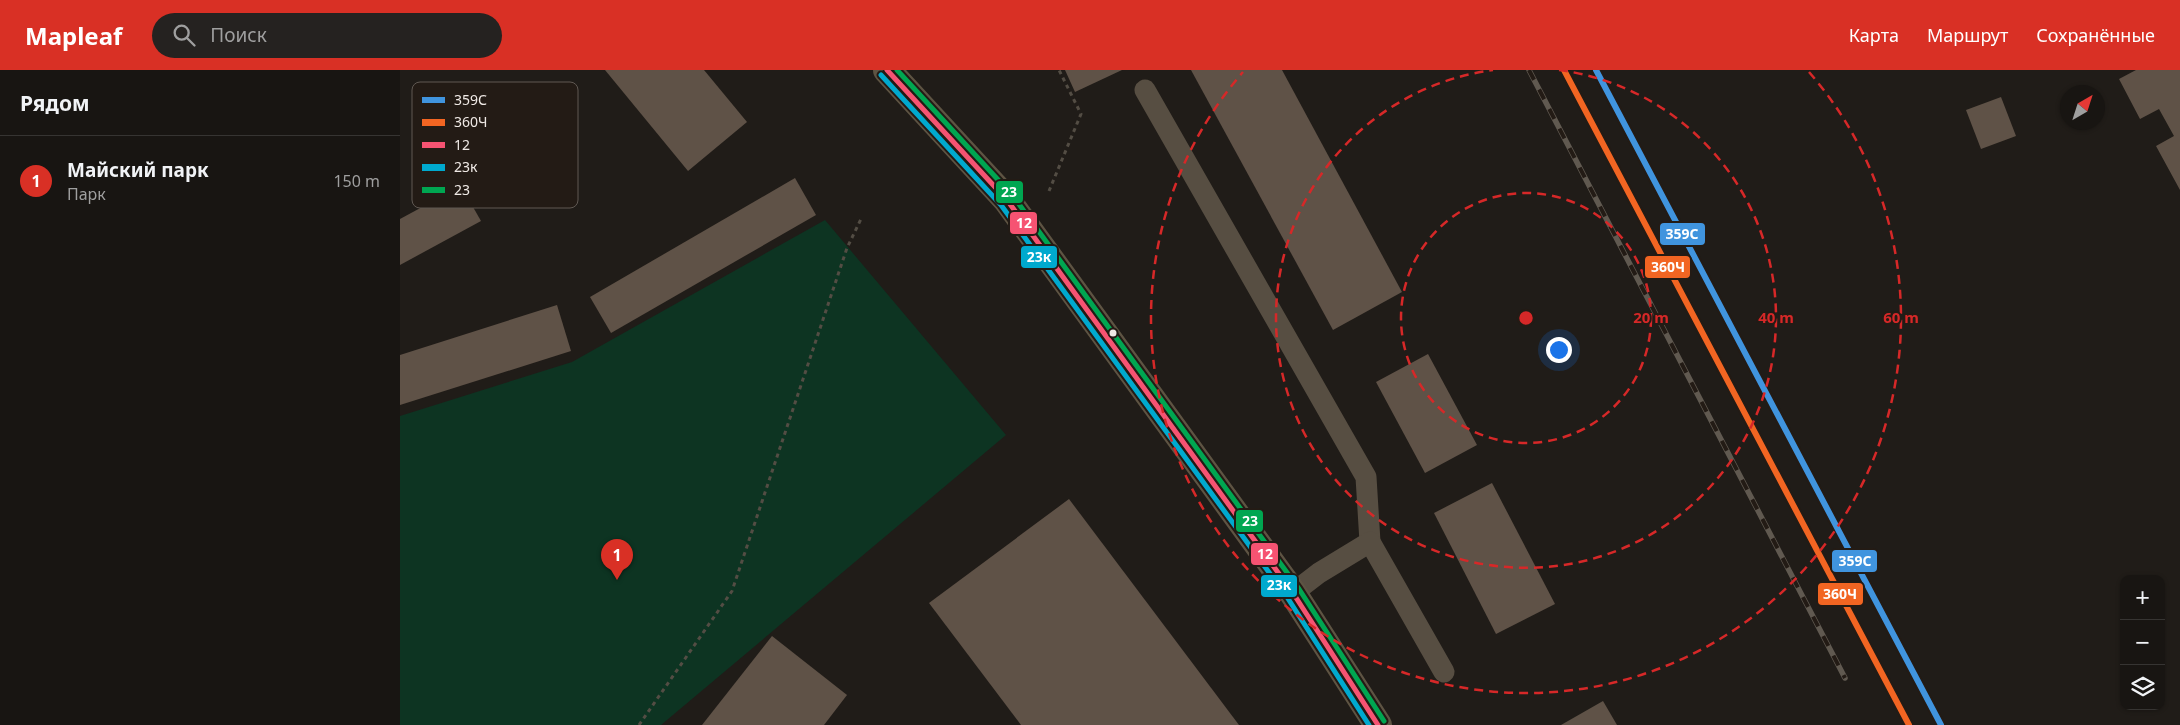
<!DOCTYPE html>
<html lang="ru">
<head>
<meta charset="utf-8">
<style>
  :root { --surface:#181512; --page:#252220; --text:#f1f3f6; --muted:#9f9f9f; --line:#363432; --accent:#d93025 }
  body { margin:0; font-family:"Noto Sans",sans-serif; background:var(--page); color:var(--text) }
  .controls { position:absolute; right:15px; bottom:15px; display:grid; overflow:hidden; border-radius:10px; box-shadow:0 1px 4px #0004 }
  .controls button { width:45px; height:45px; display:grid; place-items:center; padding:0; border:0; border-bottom:1px solid var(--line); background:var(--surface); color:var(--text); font:25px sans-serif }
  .compass { position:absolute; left:1660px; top:15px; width:45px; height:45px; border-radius:50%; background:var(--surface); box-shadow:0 1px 4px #0004; rotate:39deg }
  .you { position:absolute; left:1158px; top:279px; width:18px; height:18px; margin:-12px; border:4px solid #fff; border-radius:50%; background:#1a73e8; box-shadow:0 0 0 8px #1a73e833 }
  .badge { display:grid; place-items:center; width:32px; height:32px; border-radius:50%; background:var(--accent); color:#fff; font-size:16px; font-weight:700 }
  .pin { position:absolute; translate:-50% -41px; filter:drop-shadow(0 1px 2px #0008) }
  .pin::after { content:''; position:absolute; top:26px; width:18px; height:15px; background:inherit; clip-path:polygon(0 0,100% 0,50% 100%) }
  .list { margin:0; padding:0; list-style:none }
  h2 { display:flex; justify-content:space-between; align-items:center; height:65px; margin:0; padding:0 20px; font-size:21px }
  h2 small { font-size:16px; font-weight:400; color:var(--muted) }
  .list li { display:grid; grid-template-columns:32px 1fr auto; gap:15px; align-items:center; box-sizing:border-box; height:90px; padding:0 20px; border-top:1px solid var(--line) }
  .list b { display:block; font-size:19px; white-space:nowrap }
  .list p { margin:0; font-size:16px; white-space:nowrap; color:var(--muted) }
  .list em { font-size:16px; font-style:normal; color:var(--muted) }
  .icon { flex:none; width:28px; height:28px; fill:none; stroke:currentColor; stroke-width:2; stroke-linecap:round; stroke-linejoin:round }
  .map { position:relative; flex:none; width:1780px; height:655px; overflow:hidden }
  header { display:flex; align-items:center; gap:30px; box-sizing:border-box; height:70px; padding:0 25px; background:var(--accent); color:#fff }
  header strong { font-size:24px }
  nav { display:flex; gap:28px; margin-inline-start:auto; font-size:18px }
  .search { width:350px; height:45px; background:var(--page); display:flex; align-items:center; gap:12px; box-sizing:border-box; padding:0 18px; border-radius:28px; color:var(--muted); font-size:19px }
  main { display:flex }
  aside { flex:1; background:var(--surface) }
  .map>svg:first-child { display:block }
  .green { fill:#0d3422 }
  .building { fill:#5f5247 }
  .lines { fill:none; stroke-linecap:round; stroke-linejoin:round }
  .path { stroke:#534d44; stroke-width:3; stroke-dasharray:4 4; stroke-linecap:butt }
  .lane { stroke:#574e42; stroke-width:21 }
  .secondary { stroke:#5e5443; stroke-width:28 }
  .rail-casing { stroke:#605950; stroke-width:5.5 }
  .rail { stroke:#231b15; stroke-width:4; stroke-dasharray:11; stroke-linecap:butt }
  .bus-1-casing { stroke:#231b15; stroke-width:9 }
  .bus-2-casing { stroke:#231b15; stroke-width:9 }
  .bus-3-casing { stroke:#231b15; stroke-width:9 }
  .bus-1 { stroke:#f65372; stroke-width:5 }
  .bus-2 { stroke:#00a9ce; stroke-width:5 }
  .bus-3 { stroke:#00a651; stroke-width:5 }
  .rail-1-casing { stroke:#231b15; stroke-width:10 }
  .rail-2-casing { stroke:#231b15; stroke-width:10 }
  .rail-1 { stroke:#4094de; stroke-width:6 }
  .rail-2 { stroke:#f26522; stroke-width:6 }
  .ring { fill:none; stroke:#d62828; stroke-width:2.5; stroke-dasharray:9 6 }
  .bus-dot { fill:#efe9e5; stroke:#231b15; stroke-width:2 }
  .key { fill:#231b15; stroke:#605953; stroke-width:1 }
  .key-label { font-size:14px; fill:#efe9e5 }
  .centre { fill:#d62828; stroke:#231b15; stroke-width:2.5 }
  .ring-label { font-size:15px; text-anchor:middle; font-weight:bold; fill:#d62828; stroke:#231b15; stroke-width:4; stroke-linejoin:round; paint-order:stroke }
  .line-badge { stroke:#231b15; stroke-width:2 }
  .badge-label { font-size:14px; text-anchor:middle; font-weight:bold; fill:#fff }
</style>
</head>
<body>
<header>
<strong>Mapleaf</strong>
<div class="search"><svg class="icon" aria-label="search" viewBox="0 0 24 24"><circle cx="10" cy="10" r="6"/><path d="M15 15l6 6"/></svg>Поиск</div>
<nav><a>Карта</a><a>Маршрут</a><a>Сохранённые</a></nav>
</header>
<main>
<aside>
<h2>Рядом<small></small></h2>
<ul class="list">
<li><span class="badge">1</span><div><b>Майский парк</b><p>Парк</p></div><em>150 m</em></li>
</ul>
</aside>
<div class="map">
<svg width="1780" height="655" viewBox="0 0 1780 655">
  <rect width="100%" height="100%" fill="#201c18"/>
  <path class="green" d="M425,150L606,365L261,655H0V346L172,292Z"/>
  <g class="building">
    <path d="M205,0H304L347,52L288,101Z"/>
    <path d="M665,0H722L675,22Z"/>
    <path d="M791,0H882L1002,222L933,260Z"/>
    <path d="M1736,0H1780V120L1756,76L1774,66L1759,39L1740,49L1719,9Z"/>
    <path d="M1601,27L1616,66L1581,79L1566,40Z"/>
    <path d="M395,108L416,145L211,263L190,227Z"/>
    <path d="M61,116L81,151L0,195V149Z"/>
    <path d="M157,235L171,281L0,335V285Z"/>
    <path d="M1028,284L1077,375L1025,403L976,312Z"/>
    <path d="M1092,413L1155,534L1096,564L1034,443Z"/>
    <path d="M669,429L839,655H621L529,533Z"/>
    <path d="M372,566L447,625L424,655H302Z"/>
    <path d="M1203,631L1217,655H1161Z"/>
  </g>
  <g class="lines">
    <g class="path">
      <path d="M649,121L681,44L659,0"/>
      <path d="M239,655L332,521L447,178L461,149"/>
    </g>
    <g class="lane">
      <path d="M745,20L966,407L970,472"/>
      <path d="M893,523L919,503L970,472L1044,602"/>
    </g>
    <path class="secondary" d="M487,0L607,130L893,523L978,655"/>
    <defs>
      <path id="rail" d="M1129,0L1445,608"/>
    </defs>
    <use href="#rail" class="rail-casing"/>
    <use href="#rail" class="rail"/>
    <defs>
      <path id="bus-1" d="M487,0L607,130L893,523L978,655"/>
      <path id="bus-2" d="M481,5L601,135L887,527L969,655"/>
      <path id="bus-3" d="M497,0L613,126L899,519L984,651"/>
    </defs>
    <use href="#bus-1" class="bus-1-casing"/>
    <use href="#bus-2" class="bus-2-casing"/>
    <use href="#bus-3" class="bus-3-casing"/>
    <use href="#bus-1" class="bus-1"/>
    <use href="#bus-2" class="bus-2"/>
    <use href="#bus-3" class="bus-3"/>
    <defs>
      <path id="rail-1" d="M1196,0L1541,655"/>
      <path id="rail-2" d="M1164,0L1509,655"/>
    </defs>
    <use href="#rail-1" class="rail-1-casing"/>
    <use href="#rail-2" class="rail-2-casing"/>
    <use href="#rail-1" class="rail-1"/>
    <use href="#rail-2" class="rail-2"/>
  </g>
  <g class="ring">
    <circle cx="1126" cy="248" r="125"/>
    <path d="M1159 0A250 250 0 1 1 1093 0"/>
    <path d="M1409 2A375 375 0 1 1 843 2"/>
  </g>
  <circle class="bus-dot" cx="713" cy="263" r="4.5"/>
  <rect x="12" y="12" width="166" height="126" rx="8" class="key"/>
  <rect x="22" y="27" width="23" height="6" fill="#4094de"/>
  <rect x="22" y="49" width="23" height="7" fill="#f26522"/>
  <rect x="22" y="72" width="23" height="6" fill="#f65372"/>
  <rect x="22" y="94" width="23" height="7" fill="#00a9ce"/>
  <rect x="22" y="117" width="23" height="6" fill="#00a651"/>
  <g class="key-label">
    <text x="54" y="35">359С</text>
    <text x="54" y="57">360Ч</text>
    <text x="54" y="80">12</text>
    <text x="54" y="102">23к</text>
    <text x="54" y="125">23</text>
  </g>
  <circle cx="1126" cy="248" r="8" class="centre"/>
  <g class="ring-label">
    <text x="1251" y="253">20 m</text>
    <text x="1376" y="253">40 m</text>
    <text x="1501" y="253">60 m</text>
  </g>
  <g class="line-badge">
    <rect x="595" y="110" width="29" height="24" rx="5" fill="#00a651"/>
    <rect x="609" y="141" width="29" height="24" rx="5" fill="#f65372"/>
    <rect x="1259" y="152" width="47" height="24" rx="5" fill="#4094de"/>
    <rect x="620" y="175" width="38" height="24" rx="5" fill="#00a9ce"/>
    <rect x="1244" y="185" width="47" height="24" rx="5" fill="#f26522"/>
    <rect x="835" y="439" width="29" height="24" rx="5" fill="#00a651"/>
    <rect x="850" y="472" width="29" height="24" rx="5" fill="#f65372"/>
    <rect x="1431" y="479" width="47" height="24" rx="5" fill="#4094de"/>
    <rect x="860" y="504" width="38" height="24" rx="5" fill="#00a9ce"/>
    <rect x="1417" y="512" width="47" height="24" rx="5" fill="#f26522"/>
  </g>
  <g class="badge-label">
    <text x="609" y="127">23</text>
    <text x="624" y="158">12</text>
    <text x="1282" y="169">359С</text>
    <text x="639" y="192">23к</text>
    <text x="1268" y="202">360Ч</text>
    <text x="850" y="456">23</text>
    <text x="865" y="489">12</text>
    <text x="1455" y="496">359С</text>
    <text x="879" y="520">23к</text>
    <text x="1440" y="529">360Ч</text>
  </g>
</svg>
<div class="controls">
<button>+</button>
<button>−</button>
<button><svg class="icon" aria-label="layers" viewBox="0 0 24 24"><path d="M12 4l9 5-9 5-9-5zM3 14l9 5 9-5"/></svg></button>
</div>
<svg class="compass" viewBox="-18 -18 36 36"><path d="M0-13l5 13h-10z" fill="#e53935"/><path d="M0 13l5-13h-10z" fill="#9f9f9f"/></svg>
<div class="you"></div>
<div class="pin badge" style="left:217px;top:510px">1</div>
</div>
</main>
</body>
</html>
